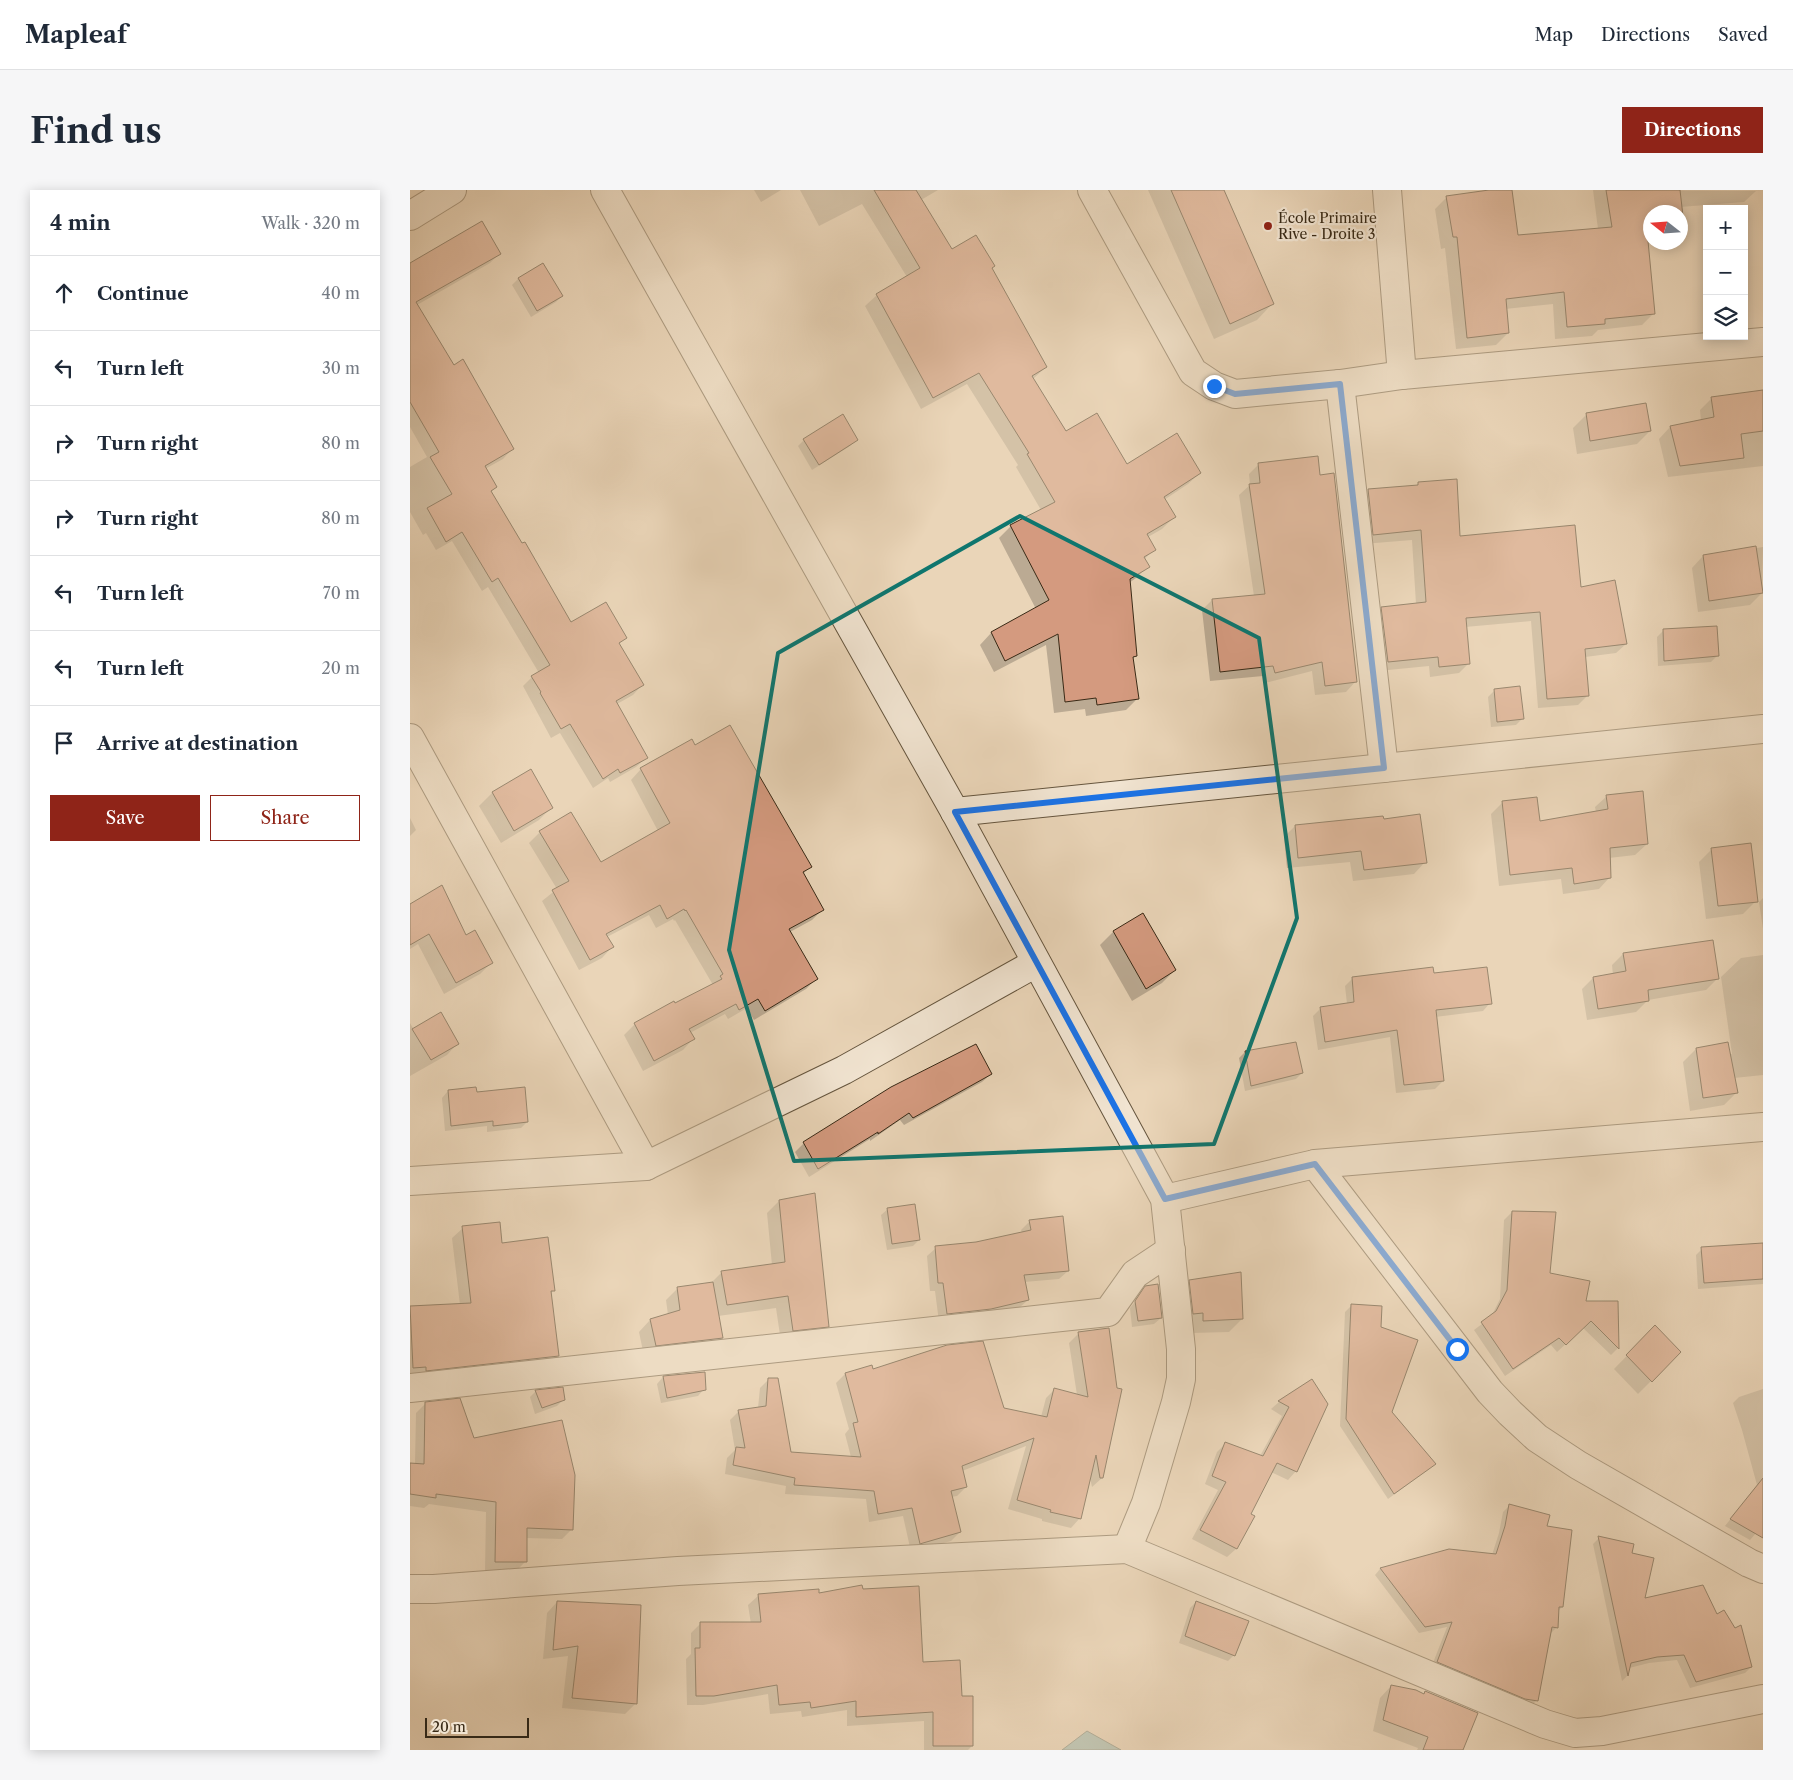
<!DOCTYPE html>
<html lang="en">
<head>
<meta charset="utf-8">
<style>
  :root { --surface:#fff; --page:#f6f6f7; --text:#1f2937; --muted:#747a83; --line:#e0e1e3; --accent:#8f2418 }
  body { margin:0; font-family:"Libre Caslon Text",serif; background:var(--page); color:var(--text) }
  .controls { position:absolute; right:15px; top:15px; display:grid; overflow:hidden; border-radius:0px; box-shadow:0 2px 12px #0003 }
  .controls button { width:45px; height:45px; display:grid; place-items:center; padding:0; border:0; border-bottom:1px solid var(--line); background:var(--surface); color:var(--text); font:25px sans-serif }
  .compass { position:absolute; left:1233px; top:15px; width:45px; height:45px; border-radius:50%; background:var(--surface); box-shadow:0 2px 12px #0003; rotate:287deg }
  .scale { position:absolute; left:15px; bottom:12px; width:104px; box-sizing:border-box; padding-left:5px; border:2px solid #392a16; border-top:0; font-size:14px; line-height:18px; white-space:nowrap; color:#392a16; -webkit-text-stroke:4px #f1e4d1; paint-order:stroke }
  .stop { position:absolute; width:15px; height:15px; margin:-11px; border:4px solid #1a73e8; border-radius:50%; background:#fff }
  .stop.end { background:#1a73e8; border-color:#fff; box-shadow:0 1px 5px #0008 }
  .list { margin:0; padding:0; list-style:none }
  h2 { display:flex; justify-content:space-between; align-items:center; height:65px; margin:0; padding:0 20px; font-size:21px }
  h2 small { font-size:16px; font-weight:400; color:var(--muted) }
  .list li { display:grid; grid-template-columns:32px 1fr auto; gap:15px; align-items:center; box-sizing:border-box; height:75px; padding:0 20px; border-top:1px solid var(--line) }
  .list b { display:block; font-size:19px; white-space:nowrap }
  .list em { font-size:16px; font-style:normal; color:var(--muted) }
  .actions { display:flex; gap:10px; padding:15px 20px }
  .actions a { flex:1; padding:11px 0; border:1px solid var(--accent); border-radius:0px; text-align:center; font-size:18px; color:var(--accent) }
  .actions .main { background:var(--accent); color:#fff }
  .icon { flex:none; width:28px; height:28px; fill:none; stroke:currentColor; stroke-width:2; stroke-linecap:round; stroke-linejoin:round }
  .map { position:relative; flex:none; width:1353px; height:1560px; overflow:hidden; border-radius:0px }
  header { display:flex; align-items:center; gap:30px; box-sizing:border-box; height:70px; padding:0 25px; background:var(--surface); border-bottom:1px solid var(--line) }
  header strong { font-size:24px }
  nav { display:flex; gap:28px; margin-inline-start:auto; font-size:18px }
  .intro { display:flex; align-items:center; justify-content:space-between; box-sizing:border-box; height:120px; padding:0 30px }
  h1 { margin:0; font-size:35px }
  .button { padding:12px 22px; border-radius:0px; background:var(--accent); color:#fff; font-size:18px; font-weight:700 }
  main { display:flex; gap:30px; padding:0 30px }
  aside { flex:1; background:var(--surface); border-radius:0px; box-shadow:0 2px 12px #0003 }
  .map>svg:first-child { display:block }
  .water { fill:#98b8b1; stroke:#727f73 }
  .shadow { fill:#0003 }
  .building { fill:#d49a7f; stroke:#392a16 }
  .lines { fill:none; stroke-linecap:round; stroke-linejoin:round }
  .minor-casing { stroke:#65553e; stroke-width:30 }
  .minor { stroke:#f1e4d1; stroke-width:28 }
  .route { stroke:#1a73e8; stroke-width:6 }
  .marked { fill:none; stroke:#0f766e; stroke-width:4; stroke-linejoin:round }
  .poi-dot { fill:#8f2418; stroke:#f1e4d1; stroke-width:2 }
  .labels { text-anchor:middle; stroke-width:4.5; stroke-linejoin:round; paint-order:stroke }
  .poi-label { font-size:14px; fill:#392a16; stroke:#f1e4d1; text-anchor:start }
</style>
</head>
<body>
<header>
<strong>Mapleaf</strong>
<nav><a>Map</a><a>Directions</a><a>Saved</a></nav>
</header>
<div class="intro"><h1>Find us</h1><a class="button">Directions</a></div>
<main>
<aside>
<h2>4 min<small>Walk · 320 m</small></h2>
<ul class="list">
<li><svg class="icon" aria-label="ahead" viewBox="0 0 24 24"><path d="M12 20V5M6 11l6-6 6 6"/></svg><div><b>Continue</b></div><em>40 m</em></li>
<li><svg class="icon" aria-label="left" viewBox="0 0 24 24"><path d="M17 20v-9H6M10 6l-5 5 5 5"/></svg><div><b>Turn left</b></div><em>30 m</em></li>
<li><svg class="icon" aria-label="right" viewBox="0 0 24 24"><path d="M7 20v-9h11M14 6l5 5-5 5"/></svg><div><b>Turn right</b></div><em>80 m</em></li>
<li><svg class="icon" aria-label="right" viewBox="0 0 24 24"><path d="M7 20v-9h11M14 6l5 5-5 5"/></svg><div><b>Turn right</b></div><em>80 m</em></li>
<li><svg class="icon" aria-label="left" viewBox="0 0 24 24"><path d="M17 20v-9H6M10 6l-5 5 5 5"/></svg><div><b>Turn left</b></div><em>70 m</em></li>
<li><svg class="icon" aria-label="left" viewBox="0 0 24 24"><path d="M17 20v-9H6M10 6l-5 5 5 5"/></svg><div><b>Turn left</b></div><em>20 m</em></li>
<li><svg class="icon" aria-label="arrive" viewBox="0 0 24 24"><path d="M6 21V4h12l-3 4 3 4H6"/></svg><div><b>Arrive at destination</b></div></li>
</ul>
<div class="actions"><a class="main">Save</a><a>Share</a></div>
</aside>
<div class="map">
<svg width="1353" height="1560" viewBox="0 0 1353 1560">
  <rect width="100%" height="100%" fill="#ead5b8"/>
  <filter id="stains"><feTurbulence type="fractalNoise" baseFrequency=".004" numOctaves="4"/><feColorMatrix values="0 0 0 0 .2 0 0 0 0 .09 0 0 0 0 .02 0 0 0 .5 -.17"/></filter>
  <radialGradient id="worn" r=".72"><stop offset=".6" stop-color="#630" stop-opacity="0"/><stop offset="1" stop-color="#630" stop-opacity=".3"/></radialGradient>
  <path class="water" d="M677,1541L711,1560H652Z"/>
  <g class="shadow">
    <path d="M344,0H371L351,12Z"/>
    <path d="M390,0H528L511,10L541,61L581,78L636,177L623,189L656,243L717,276L790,283L778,294L754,310L764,327L752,339L738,347L744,359L734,370L738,377L726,388L719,393L725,466L722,469L728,508L716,520L676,526L675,519L644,523L636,455L584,482L570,455L581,443L626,419L589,348L601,336L631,320L606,277L608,275L557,194L511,219L455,116L467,105L497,87L452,14L409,36Z"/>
    <path d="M738,0H812L862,114L847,130L804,149Z"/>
    <path d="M1088,0H1098L1107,46L1188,39L1183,0L1346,1L1334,12L1270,17V22H1240V39L1236,40L1244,123L1232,135L1188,140L1182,146L1145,149L1143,114L1095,119L1098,143L1086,155L1046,159L1035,58L1031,59L1025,19L1037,7Z"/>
    <path d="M90,63L80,73L7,115L43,177L102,259L93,269L75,279L86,297L81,302L161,433L215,448L209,454L232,495L223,505L207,514L236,568L226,577L200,592L198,588L183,598L150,543L141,548L113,496L122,487L129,483L78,397L72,401L42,351L26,360L16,343L13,345L0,322V277L17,267L0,237V75Z"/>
    <path d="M133,75L152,106L146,112L121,127L102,95L108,89Z"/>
    <path d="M1353,201V276L1258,287L1249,249L1260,237L1291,230L1290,220L1302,208Z"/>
    <path d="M1176,225L1240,241L1227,254L1167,264L1163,238Z"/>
    <path d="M394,250H446L440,256L402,280L388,256Z"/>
    <path d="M849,274L946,491L936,502L905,505L902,481L855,493L853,486L800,491L792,420L802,410L844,406L829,305L840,295L839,284Z"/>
    <path d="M1009,293L1049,347L1170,398L1216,454L1206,463L1175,467L1177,506L1168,515L1128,518L1121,431L1055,437L1059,473L1049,483L1020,487L1019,476L968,481L962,428L972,418L1006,414L1002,350L953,354L948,310L958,300L1006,296Z"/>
    <path d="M1353,357L1352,403L1340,415L1288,422L1282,378L1293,366Z"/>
    <path d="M1253,441L1307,466L1301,472L1248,476L1247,447Z"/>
    <path d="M1084,501L1112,529L1106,535L1081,537L1078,507Z"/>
    <path d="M285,557L401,676L393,684L412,720L402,730L380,742L407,788L396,799L344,830L337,818L318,829L315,824L280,843L283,849L273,860L233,881L214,845L225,834L303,795L265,730L264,731L263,729L246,738L239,725L197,747L202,757L192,768L169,780L132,711L147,699L119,653L130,642L191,674L248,641L221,590L231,579Z"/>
    <path d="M82,603L142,617L129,630L91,653L69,616Z"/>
    <path d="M1197,606L1237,654L1225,665L1199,668L1200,687L1189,699L1153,704L1151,689L1089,696L1081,624L1093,612L1129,632L1186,622L1185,617Z"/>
    <path d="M0,628L6,640L0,646Z"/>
    <path d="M885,636L1015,672L1004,684L943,691L940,672L877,678L874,647Z"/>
    <path d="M1302,659L1346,711L1333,724L1296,729L1289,672Z"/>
    <path d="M1353,708V739L1349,712Z"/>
    <path d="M0,715L56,746L81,773L70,784L34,804L8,754L0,759Z"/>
    <path d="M732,725L765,780L752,793L722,811L690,755L703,742Z"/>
    <path d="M1213,764L1308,788L1296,800L1238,810L1226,822L1177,830L1172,799L1183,788L1203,785L1202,775Z"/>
    <path d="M1353,765V885L1324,888L1327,902L1314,915L1280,921L1273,872L1286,859L1322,864L1311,787L1331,768Z"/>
    <path d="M1023,785L1080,813L1073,821L1025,827L1033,891L1025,899L986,903L980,847L908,860L903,826L911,818L937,814L935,796L943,788Z"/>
    <path d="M0,833L4,840L48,853L37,865L0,886Z"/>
    <path d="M835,862L892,883L886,889L835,901L829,868Z"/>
    <path d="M581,884L572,892L494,935L490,930L460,951V949L399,987L385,962L394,953Z"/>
    <path d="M65,898L66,903L117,932L111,938L77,942V936L35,941L32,908L38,901Z"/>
    <path d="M369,1011L418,1136L406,1149L371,1152L366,1118L308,1126L312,1148L300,1159L234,1166L229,1142L240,1130L258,1125L256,1110L268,1098L300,1094L312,1082L362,1075L357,1023Z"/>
    <path d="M478,1019L509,1050L503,1056L477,1060L471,1025Z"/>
    <path d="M1102,1022L1139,1084L1174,1112H1206L1208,1158L1201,1165L1173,1138L1147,1162L1141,1155L1095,1186L1064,1140L1081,1127L1090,1109L1094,1030Z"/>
    <path d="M620,1031L658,1081L649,1089L614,1092L618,1110L609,1118L529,1132L525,1101H520L517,1066L526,1058L566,1053L612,1043L611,1040Z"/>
    <path d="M53,1038L91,1054L144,1100L140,1104L148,1166L138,1176L0,1187V1117L50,1115L42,1048Z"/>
    <path d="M1353,1054V1094L1288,1099L1286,1065L1292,1059Z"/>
    <path d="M780,1091L832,1129L819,1142L781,1143L767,1104Z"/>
    <path d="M736,1098L751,1128L744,1134L722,1137L720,1118Z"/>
    <path d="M941,1116L970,1138L981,1223L1025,1274L978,1309L930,1236L935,1122Z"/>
    <path d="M1245,1137L1270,1162L1228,1204L1204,1179Z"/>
    <path d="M668,1144L692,1288L682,1297L680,1288L670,1328L661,1338L632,1331V1329L598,1319L616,1256L552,1281L556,1297L547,1306L541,1307L550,1342L541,1351L501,1362L493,1326L459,1332L456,1309L375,1304L376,1296L315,1284L317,1268L325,1260L320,1230L329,1221L348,1218L350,1198L359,1189L380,1263L441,1267L435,1244L439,1239L426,1193L435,1184L462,1181L593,1219L631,1227L636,1208L645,1199L667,1205L659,1153Z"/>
    <path d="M294,1183V1199L288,1206L251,1213L247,1194L253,1187Z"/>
    <path d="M901,1190L886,1281L878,1290L861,1282L840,1325L843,1326L826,1359L817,1367L782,1349L808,1300L795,1294L807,1262L815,1254L850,1266L872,1226L861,1219L869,1212Z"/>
    <path d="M1353,1199V1335L1340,1350L1315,1336L1347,1295L1332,1240L1323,1213L1329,1207Z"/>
    <path d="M126,1201L154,1209L147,1216L125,1224L120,1207Z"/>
    <path d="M16,1213L162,1339L152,1349L116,1348L115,1372L105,1382L75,1381L76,1322L19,1314L14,1318L0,1316V1274H5L6,1223Z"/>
    <path d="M1099,1316L1152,1417L1148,1421L1147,1437L1141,1443L1127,1510L1121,1516L1021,1478L1037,1437L1009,1443L965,1385L970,1379L1039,1360L1082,1365L1089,1343L1093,1322Z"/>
    <path d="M1189,1348L1220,1363L1234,1410L1341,1477L1335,1483L1280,1498L1267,1470L1239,1473L1219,1478L1217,1486L1212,1491L1183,1354Z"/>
    <path d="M408,1400V1404L452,1400L511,1473L551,1507L562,1556L558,1560H514V1531L437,1536V1520L392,1527L391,1521L360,1524L358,1504L293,1515H277L276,1469L281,1464V1443L291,1433L341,1434L338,1415L348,1406Z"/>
    <path d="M147,1412L226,1513L215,1524L152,1518L158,1466L133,1469L137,1423Z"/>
    <path d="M786,1412L824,1465L818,1471L769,1453L780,1418Z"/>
    <path d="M981,1496L1052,1560H1007L1008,1558L963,1541L970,1508Z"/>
  </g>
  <g class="building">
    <path d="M464,0H506L542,59L566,45L585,76L582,78L637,177L622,186L656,241L687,223L717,274L767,243L791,283L754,307L766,327L737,344L746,360L734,367L740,377L720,389L727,466L723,467L729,509L687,515L686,508L655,512L648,444L595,471L581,442L639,410L600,335L645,312L617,264L619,263L569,183L523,208L466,104L510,78Z"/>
    <path d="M761,0H814L864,114L820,134Z"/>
    <path d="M1079,0H1102L1108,45L1202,37L1196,0H1270L1273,26H1270V22H1240V29L1236,30L1245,124L1195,129V134L1157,137L1154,102L1096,109L1099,143L1057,148L1047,47H1043L1036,6Z"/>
    <path d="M72,31L91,64L6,112L44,175L53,169L104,259L75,276L87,297L81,301L112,353L115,352L161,432L196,412L217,448L209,453L234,495L206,511L238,568L210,583L208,579L193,589L160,534L151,539L130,503L131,502L121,486L140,475L88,388L82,392L52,342L36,352L17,318L42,304L20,267L29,262L0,212V73Z"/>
    <path d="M133,73L153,106L127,121L108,88Z"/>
    <path d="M1353,200V241L1331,244L1334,268L1270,276L1260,236L1304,227L1301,207Z"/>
    <path d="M1236,213L1241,241L1180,251L1176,223Z"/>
    <path d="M433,224L448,250L409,275L393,249Z"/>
    <path d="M908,266L910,285L924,283L947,492L915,496L912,472L865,483L863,476L810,482L802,409L855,404L839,294L850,293L848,273Z"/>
    <path d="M1047,289L1050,346L1165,335L1171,397L1205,390L1217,454L1175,459L1179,506L1137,509L1130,422L1056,428L1060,474L1029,477L1028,467L978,472L971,417L1016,412L1011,340L963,345L958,299L1008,295V292Z"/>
    <path d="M1346,356L1353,403L1299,411L1293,365Z"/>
    <path d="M1307,436L1309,466L1254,471L1253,439Z"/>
    <path d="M1110,496L1114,529L1087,532L1084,499Z"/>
    <path d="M320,535L402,677L393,682L414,720L379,739L408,789L355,821L348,809L329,820L326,814L279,839L285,849L244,871L224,833L264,811L265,813L312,789L310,786L313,784L276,720L275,721L274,719L257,729L250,715L196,744L204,757L180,770L142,700L159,691L129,641L161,622L191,672L260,633L230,578L282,549L285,555Z"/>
    <path d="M121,579L143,618L104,641L82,602Z"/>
    <path d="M1233,601L1238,654L1200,658L1201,688L1164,694L1162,678L1100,685L1092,611L1127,607L1130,631L1198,619L1196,605Z"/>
    <path d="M1010,624L1017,673L954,680L951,661L888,668L885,635L973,626L974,629Z"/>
    <path d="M1341,653L1348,712L1308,716L1301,658Z"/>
    <path d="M32,695L56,745L65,740L83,773L46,793L19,744L0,755V714Z"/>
    <path d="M733,723L766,780L736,799L703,741Z"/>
    <path d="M1303,750L1309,789L1238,800L1239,811L1188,819L1183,787L1216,781L1213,763Z"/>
    <path d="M1023,777L1024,783L1077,777L1082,814L1026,820L1034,891L994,895L987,840L915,852L910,817L944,812L942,787Z"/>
    <path d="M31,822L49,854L21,870L2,839Z"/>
    <path d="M886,852L893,883L841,896L835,861Z"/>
    <path d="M1318,852L1328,903L1293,908L1286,858Z"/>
    <path d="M566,854L582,884L503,928L499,923L468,944V942L408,979L393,952L481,897Z"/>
    <path d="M66,897L67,902L115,897L118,932L83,936V931L41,936L38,900Z"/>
    <path d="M405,1003L419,1137L383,1141L378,1106L317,1115L311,1081L375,1072L369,1010Z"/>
    <path d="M505,1014L510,1050L482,1054L477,1018Z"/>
    <path d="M1102,1021L1146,1022L1140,1083L1180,1091L1176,1111H1208L1209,1159L1181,1131L1156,1155L1149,1148L1103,1179L1071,1132L1086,1121L1097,1100Z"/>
    <path d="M653,1026L659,1081L614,1085L619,1110L581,1119L537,1124L533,1093H528L525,1056L566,1052L621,1040L619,1030Z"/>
    <path d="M90,1032L92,1053L138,1047L145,1101H141L149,1166L16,1181V1177L3,1178L0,1116L61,1113L52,1036Z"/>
    <path d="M1353,1053V1089L1294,1093L1291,1057Z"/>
    <path d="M831,1082L833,1129L793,1131V1123L783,1124L779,1090Z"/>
    <path d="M303,1092L313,1148L246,1156L240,1129L270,1120L267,1097Z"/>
    <path d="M748,1094L752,1128L728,1131L725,1111L735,1096Z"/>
    <path d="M941,1114L972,1116L971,1137L1008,1150L982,1222L1026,1274L984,1304L936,1229Z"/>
    <path d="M1245,1135L1271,1162L1242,1192L1216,1165Z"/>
    <path d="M699,1138L707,1198L712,1199L693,1288H690L686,1265L671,1329L640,1322L641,1320L607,1310L624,1248L552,1276L557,1297L541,1301L551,1342L513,1353L510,1354L502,1318L468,1324L464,1301L384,1295L385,1288L323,1275L326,1257L335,1258L328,1220L356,1216L358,1188H368L381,1262L451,1267L443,1233L448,1232L435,1183L462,1175L463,1179L537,1155L573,1151L594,1218L637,1227L644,1198L678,1207L668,1142Z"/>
    <path d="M295,1182L296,1200L257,1208L253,1186Z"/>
    <path d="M902,1189L918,1214L887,1282L867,1273L841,1324L845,1326L827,1359L790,1340L816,1292L802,1286L815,1252L853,1266L879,1217L868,1211Z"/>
    <path d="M153,1197L155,1210L132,1218L125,1200Z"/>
    <path d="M50,1208L64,1248L152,1230L165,1285L163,1340L117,1338V1372H85L86,1312L26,1304V1308L0,1304V1273L14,1274L15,1212Z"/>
    <path d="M1353,1288V1348L1320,1329Z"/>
    <path d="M1099,1314L1140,1325L1137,1336L1162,1340L1153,1417H1149L1148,1438L1142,1437L1128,1511L1115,1509L1027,1472L1042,1432L1015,1437L970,1378L1039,1359L1086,1364L1095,1336Z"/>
    <path d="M1188,1346L1224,1354L1222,1363L1244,1368L1235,1408L1293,1395L1307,1424L1314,1420L1325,1438L1331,1435L1342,1477L1286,1492L1274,1465L1247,1467L1221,1473L1218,1486Z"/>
    <path d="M452,1395L453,1399L509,1396L513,1472L550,1470L552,1506H563V1556H523V1522L446,1527V1511L401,1518L400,1512L369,1515L367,1495L304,1506H286L285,1458H290V1432H351L348,1404L409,1399V1403Z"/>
    <path d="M147,1411L231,1415L227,1514L162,1508L168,1456L143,1460Z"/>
    <path d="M786,1411L839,1431L825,1466L775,1446Z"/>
    <path d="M981,1495L1006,1500L1014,1504L1015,1501L1068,1523L1053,1560H1013L1018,1547L973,1530Z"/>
  </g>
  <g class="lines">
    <defs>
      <g id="minor">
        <path d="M195,0L545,622L755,1009L771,1159V1189L766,1212L736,1313L717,1359"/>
        <path d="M682,0L783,182L804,196L825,204L930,194L992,185L1353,152"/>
        <path d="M977,0L992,185"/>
        <path d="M0,26L42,0"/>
        <path d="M930,194L974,578"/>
        <path d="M0,548L236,976"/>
        <path d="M545,622L1353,539"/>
        <path d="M905,974L1080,1202L1100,1223L1127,1248L1168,1275L1339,1373L1353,1379"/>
        <path d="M0,991L236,976L434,880L626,773"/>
        <path d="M755,1009L905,974L1353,937"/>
        <path d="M0,1198L698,1122L725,1084L761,1060"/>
        <path d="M0,1399H24L268,1381L717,1359L1135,1534L1165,1543L1192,1541L1353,1509"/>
      </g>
    </defs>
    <use href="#minor" class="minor-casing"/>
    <use href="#minor" class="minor"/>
  </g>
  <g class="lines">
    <path class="route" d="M804,196L825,204L930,194L974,578L545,622L755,1009L905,974L1047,1159"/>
  </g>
  <path d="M0 0H1353V1560H0ZM610,326L849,448L887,728L804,954L384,971L319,760L368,463Z" fill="#ead5b8" fill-opacity=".55" fill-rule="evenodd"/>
  <path class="marked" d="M610,326L849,448L887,728L804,954L384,971L319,760L368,463Z"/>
  <circle class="poi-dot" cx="858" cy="36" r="5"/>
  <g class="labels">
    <g class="poi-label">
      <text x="868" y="33">École Primaire<tspan x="868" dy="16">Rive - Droite 3</tspan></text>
    </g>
  </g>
  <rect width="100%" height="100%" filter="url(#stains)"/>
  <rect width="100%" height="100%" fill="url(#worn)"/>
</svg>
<div class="controls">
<button>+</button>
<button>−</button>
<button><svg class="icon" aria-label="layers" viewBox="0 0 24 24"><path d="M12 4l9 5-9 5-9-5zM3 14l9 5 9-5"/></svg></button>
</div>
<svg class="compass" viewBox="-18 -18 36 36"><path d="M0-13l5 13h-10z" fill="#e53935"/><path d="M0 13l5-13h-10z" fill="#747a83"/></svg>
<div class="scale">20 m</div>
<div class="stop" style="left:1047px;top:1159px"></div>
<div class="stop end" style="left:804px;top:196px"></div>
</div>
</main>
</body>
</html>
